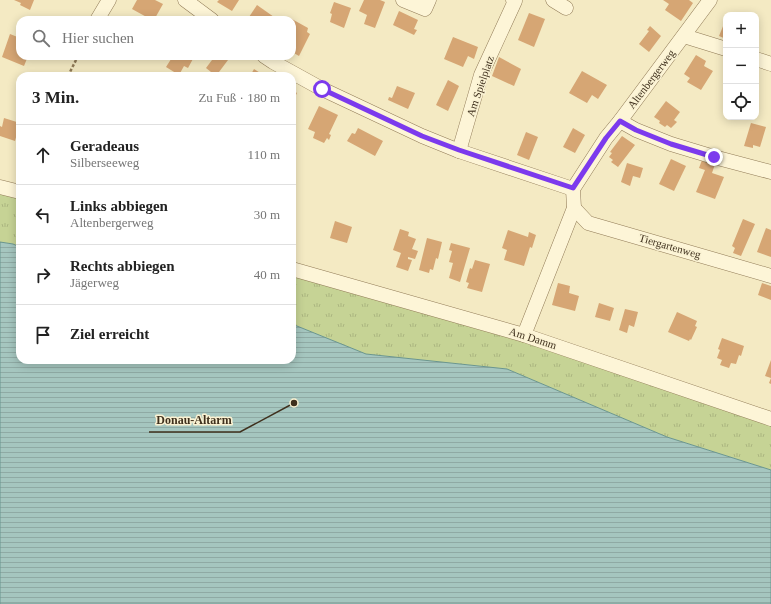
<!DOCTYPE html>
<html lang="de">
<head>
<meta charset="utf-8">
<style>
  :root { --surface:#fff; --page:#f6f6f6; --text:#222; --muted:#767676; --line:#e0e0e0 }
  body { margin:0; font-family:"Times New Roman",serif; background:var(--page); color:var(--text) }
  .controls { position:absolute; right:12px; top:12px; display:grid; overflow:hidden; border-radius:8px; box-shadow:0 2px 10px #0003 }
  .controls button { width:36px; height:36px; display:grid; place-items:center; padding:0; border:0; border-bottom:1px solid var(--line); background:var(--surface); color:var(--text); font:20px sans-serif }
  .stop { position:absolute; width:12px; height:12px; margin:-9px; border:3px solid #7c3aed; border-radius:50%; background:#fff }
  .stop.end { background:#7c3aed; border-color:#fff; box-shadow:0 1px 4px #0008 }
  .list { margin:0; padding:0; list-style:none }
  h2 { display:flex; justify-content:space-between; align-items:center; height:52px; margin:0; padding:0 16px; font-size:17px }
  h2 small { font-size:13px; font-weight:400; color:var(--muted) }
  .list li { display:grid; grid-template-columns:26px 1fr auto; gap:12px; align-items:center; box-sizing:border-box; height:60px; padding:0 16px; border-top:1px solid var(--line) }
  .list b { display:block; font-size:15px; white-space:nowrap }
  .list p { margin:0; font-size:13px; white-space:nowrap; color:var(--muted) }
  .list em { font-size:13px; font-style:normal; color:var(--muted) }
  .icon { flex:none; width:22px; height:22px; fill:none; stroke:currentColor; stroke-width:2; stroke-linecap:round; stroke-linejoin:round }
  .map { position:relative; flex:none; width:771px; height:604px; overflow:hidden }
  .search { position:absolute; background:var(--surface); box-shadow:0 2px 10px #0003; left:16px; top:16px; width:280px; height:44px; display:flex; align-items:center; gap:10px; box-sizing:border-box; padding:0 14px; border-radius:12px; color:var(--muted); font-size:15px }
  .panel { position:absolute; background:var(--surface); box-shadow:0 2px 10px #0003; left:16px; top:72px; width:280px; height:292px; border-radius:12px }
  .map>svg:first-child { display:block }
  .grass { fill:url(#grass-tufts) }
  .water { fill:url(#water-rules); stroke:#6a968f }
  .building { fill:#d6a674 }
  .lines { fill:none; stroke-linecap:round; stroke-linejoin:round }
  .minor-casing { stroke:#917b57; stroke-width:15 }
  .path { stroke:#917b57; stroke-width:2.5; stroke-dasharray:3 2; stroke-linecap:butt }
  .minor { stroke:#fdf5d7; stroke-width:14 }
  .route { stroke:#7c3aed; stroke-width:5 }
  .labels { text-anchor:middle; stroke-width:3; stroke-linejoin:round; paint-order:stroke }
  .street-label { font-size:11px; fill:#3f301d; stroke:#faf2d3 }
  .leader { fill:none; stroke:#3f301d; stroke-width:1.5 }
  .callout-dot { fill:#3f301d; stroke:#faf2d3; stroke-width:1.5 }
  .callout-label { font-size:12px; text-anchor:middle; font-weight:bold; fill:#3f301d; stroke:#faf2d3; stroke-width:3; stroke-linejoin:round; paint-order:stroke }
</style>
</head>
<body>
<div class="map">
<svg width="771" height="604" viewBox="0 0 771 604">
  <defs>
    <pattern id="grass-tufts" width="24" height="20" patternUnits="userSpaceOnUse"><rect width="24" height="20" fill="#c6d395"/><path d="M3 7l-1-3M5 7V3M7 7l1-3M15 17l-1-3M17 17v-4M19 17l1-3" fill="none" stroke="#abb580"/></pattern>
    <pattern id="water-rules" width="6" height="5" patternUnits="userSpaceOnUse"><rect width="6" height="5" fill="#a5c6bf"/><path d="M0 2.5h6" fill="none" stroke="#8faaa4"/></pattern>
  </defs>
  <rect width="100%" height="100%" fill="#f4eac3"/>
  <g class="grass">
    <path d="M0,192L20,198V247L13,244L0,242Z"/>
    <path d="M292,274L521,341L771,424V470L667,437L507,369L365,354L292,324Z"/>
  </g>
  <path class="water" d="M0,242L13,244L20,247V360H292V324L366,354L507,369L667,437L771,470V604H0Z"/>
  <g class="building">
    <path d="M14,0H34L30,10L20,5L21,3Z"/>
    <path d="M137,0H155L163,4L154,20H152L132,9Z"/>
    <path d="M219,0H239L232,11L217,2Z"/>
    <path d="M364,0H380L385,2L375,28L364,24L367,15L359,11Z"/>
    <path d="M663,0H689L693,3L681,21L665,10L669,4Z"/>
    <path d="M334,2L351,8L344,28L330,22L332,14L330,13Z"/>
    <path d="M257,5L274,17L271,20H247Z"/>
    <path d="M399,11L418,20L414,29L417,30L414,35L393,25Z"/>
    <path d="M529,13L545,19L534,47L518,40Z"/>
    <path d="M290,18L308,28L307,32L310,34L299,56L292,52V20H289Z"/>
    <path d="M726,19V39L719,36Z"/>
    <path d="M650,26L661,36L649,52L639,44L649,31L647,30Z"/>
    <path d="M10,34L20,38V56H28L24,66L2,57Z"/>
    <path d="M453,37L478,47L474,59L468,56L463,67L444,59Z"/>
    <path d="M696,55L706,61L704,66L713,71L701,90L687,82L690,78L684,74Z"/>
    <path d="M173,56H192L194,57L188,68L184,66L179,75L166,67Z"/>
    <path d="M207,56H231L216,76L206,68L212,60Z"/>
    <path d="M499,57L521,69L514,86L492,76Z"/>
    <path d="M254,69L265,76H250Z"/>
    <path d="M582,71L607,85L598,99L592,95L587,103L569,93Z"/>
    <path d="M448,80L459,86L448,111L436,105Z"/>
    <path d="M397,86L415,93L408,109L388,100L389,97L392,98Z"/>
    <path d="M292,90L297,93L292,103Z"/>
    <path d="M666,101L680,112L674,120L677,122L671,128L667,125L665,127L659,123L660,121L654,117Z"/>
    <path d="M319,106L338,115L329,134L331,135L329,140L327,138L324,143L313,138L315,132L308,129Z"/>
    <path d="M4,118L20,123L15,141L0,136V126L2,127Z"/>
    <path d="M751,123L766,127L760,147L753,145V148L744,146Z"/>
    <path d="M358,128L383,141L375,156L347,141L352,133L355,134Z"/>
    <path d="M573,128L585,135L575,153L563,147Z"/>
    <path d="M526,132L538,137L529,160L517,155Z"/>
    <path d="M622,136L635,145L618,167L611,162L613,160L609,157L612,153L610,152Z"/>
    <path d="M671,159L686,166L674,191L659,184Z"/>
    <path d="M702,160L715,164L712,173L724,177L715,199L696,192L705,170L699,168Z"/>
    <path d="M627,163L643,168L640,178L633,176L630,186L621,182Z"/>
    <path d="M743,219L755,224L741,256L733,253L735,248L732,246Z"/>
    <path d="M335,221L352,227L347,243L330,238Z"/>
    <path d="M766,228L771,230V257L757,252Z"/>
    <path d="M400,229L409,232L408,236L416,239L412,249L418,251L415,259L408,257V259L412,260L408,271L396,267L401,253L393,250Z"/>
    <path d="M508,230L528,237L529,232L536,235L532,248L530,247L524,266L504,260L507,250L502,248Z"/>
    <path d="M427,238L442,242L438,259L436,258L433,270L430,269L429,273L419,270Z"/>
    <path d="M451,243L470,248L460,282L449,278L453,263L449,262L452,251L449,250Z"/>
    <path d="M475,260L490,264L482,292L467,288L469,283L466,282L470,268L472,269Z"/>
    <path d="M558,283L570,286L569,293L579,296L575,311L552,305Z"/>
    <path d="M762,283L771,286V300L758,295Z"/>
    <path d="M599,303L614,308L610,321L595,317Z"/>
    <path d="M625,309L638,312L634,327L629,325L627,333L619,330Z"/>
    <path d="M677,312L697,321L695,326L697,327L691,340L690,339L689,341L668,332Z"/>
    <path d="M722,338L744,346L741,356L739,355L736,364L731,363L729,368L720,365L722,360L717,358L720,350L718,349Z"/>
    <path d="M771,360V384L769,383L771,378L765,376Z"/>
  </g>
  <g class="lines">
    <defs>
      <g id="minor">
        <path d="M185,0L212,20"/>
        <path d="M403,0L425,9L429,0"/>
        <path d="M553,0L566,8"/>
        <path d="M97,20L109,0"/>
        <path d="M684,36L726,49"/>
        <path d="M264,56L273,62L322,89L422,136L459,151L573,189"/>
        <path d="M756,59L771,64"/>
        <path d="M620,121L636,130L671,144L714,157L771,172"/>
        <path d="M459,151L481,75L515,1L513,0"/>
        <path d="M0,187L20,192"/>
        <path d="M574,208L588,223L771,276"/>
        <path d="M292,269L524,335L771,419"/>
        <path d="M524,335L574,208L573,189L606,138L620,121L710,0"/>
      </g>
    </defs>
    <use href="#minor" class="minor-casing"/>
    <path class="path" d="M68,76L78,56"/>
    <use href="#minor" class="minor"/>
  </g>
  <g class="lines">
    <path class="route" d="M322,89L422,136L459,150L573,188L606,138L620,121L636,130L671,144L714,157"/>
  </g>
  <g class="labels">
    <g class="street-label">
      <text transform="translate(651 79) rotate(-53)" y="4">Altenbergerweg</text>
      <text transform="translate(480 86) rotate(-71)" y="4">Am Spielplatz</text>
      <text transform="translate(670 246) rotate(16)" y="4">Tiergartenweg</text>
      <text transform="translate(533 338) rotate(18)" y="4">Am Damm</text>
    </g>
  </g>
  <path class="leader" d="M294 403L240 432H149"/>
  <circle class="callout-dot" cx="294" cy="403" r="4"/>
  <g class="callout-label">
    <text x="194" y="424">Donau-Altarm</text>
  </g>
</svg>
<div class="controls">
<button>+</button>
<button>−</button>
<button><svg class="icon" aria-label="locate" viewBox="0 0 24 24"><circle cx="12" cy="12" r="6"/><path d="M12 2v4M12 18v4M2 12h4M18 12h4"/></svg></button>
</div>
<div class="stop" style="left:322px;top:89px"></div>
<div class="stop end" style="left:714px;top:157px"></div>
<div class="search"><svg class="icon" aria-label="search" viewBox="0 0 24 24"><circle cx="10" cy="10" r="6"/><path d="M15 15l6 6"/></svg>Hier suchen</div>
<section class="panel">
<h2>3 Min.<small>Zu Fuß · 180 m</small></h2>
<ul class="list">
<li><svg class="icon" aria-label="ahead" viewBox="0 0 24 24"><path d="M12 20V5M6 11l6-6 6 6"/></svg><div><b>Geradeaus</b><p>Silberseeweg</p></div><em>110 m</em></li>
<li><svg class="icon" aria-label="left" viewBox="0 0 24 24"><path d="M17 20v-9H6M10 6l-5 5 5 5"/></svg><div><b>Links abbiegen</b><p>Altenbergerweg</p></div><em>30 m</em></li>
<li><svg class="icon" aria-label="right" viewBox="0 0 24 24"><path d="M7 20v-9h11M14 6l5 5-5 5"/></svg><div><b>Rechts abbiegen</b><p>Jägerweg</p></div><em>40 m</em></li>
<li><svg class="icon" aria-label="arrive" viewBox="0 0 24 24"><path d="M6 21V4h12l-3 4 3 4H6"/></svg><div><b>Ziel erreicht</b></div></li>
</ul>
</section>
</div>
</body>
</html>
